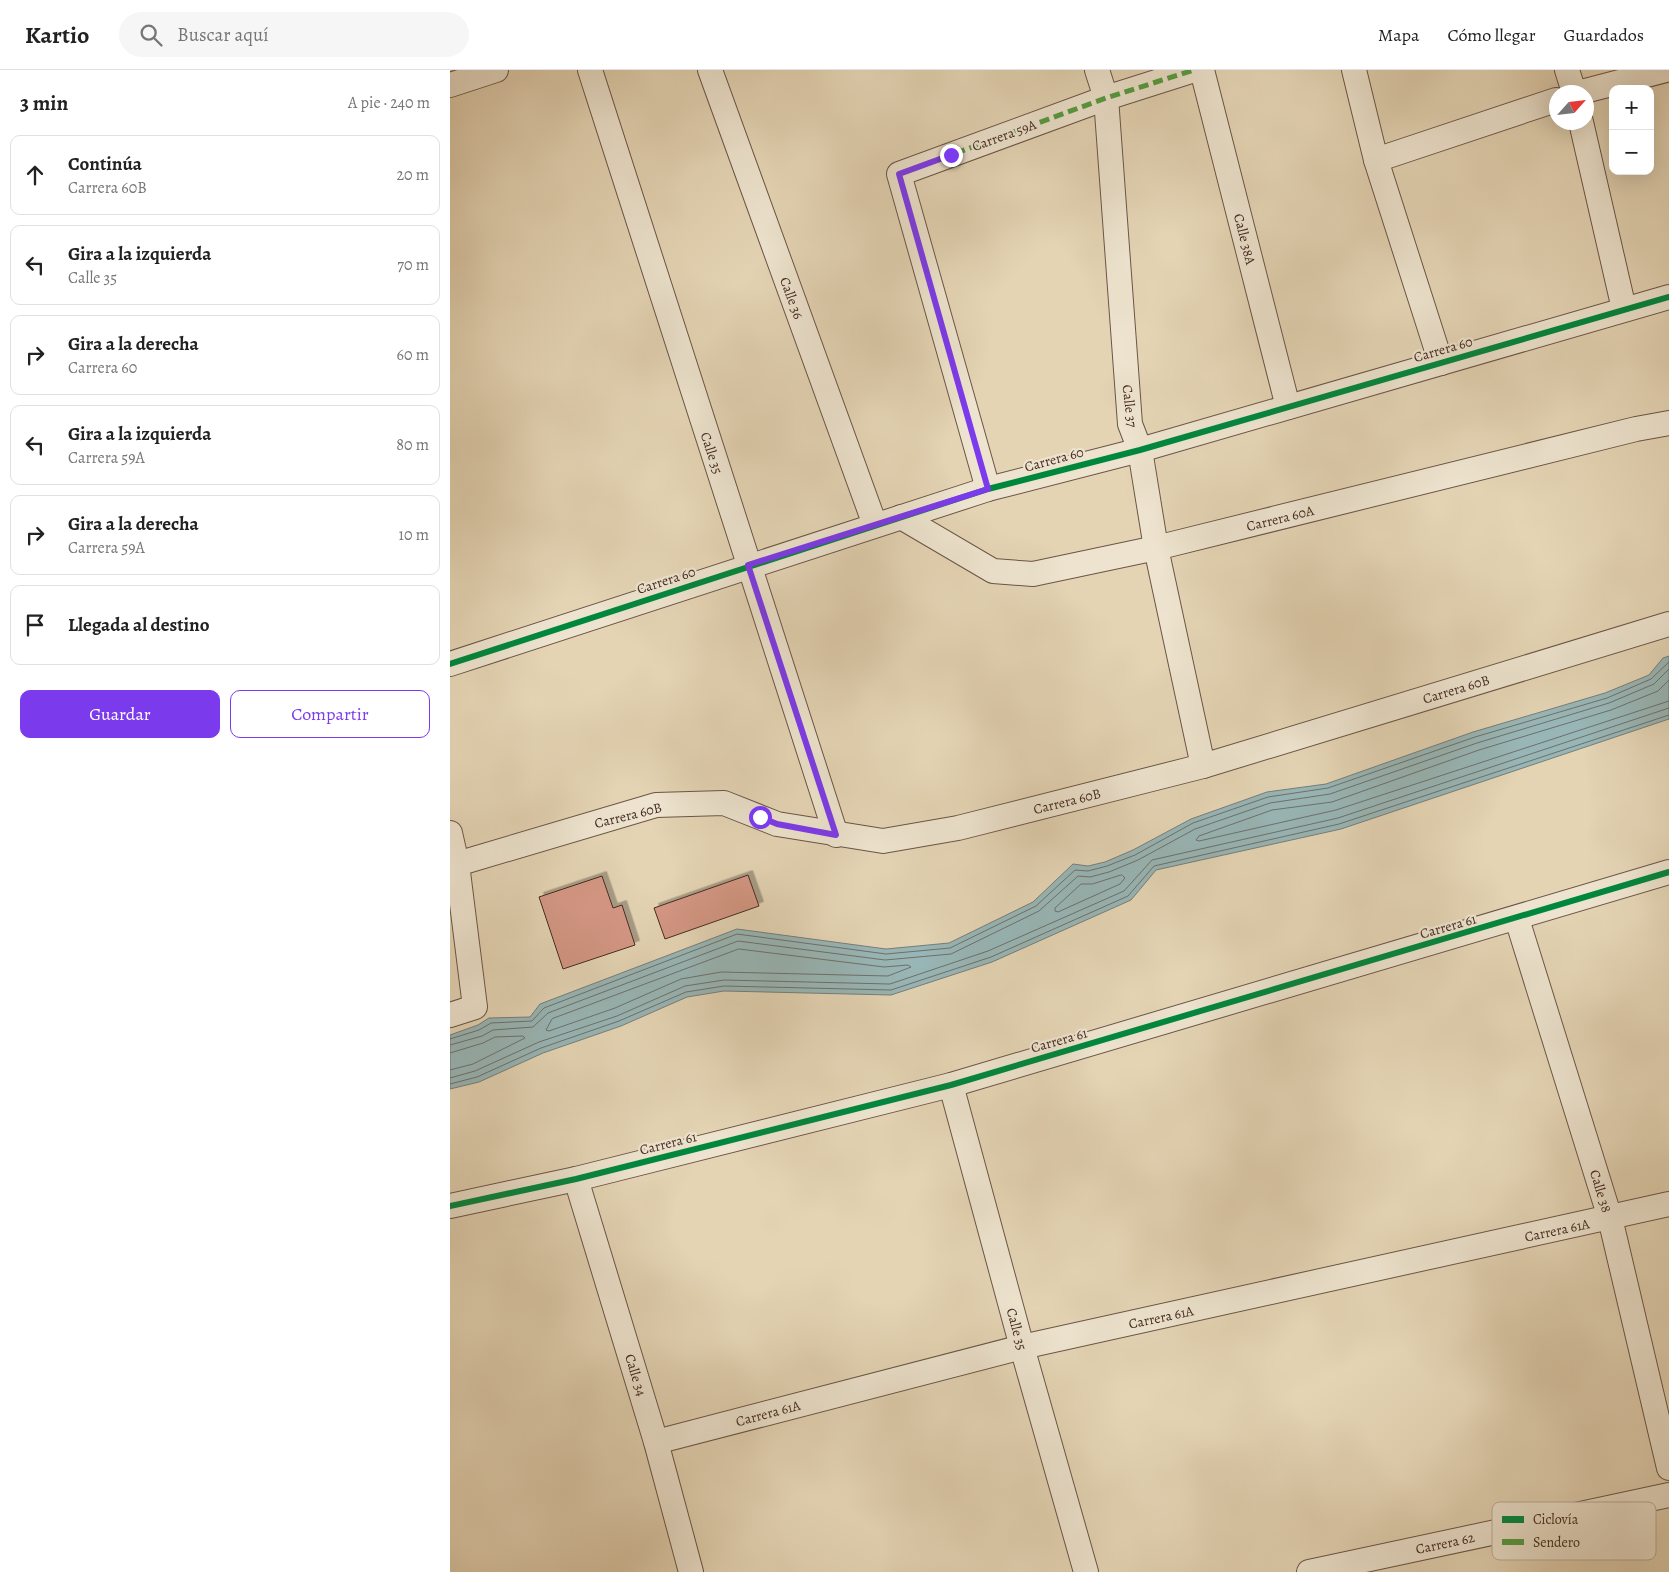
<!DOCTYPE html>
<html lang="es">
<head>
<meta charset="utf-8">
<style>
  :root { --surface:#fff; --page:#f6f6f6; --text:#222; --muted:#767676; --line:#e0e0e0; --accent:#7c3aed }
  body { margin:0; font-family:Alegreya,serif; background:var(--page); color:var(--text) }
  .controls { position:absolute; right:15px; top:15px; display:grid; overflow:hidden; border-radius:10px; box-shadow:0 5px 20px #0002 }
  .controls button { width:45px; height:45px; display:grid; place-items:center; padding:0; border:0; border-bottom:1px solid var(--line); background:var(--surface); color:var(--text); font:25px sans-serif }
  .compass { position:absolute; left:1099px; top:15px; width:45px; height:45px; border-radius:50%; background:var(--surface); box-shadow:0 5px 20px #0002; rotate:63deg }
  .stop { position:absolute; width:15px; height:15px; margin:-11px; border:4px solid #7c3aed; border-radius:50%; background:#fff }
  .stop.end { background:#7c3aed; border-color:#fff; box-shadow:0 1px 5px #0008 }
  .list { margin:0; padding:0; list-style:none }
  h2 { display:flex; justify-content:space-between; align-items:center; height:65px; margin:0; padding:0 20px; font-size:21px }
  h2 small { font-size:16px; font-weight:400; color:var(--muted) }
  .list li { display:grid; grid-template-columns:32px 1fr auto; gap:15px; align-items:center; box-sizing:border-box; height:80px; margin:0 10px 10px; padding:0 10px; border:1px solid var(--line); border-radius:10px }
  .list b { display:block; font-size:19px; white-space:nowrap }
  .list p { margin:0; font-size:16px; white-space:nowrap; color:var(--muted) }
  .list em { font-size:16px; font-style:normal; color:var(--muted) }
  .actions { display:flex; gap:10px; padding:15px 20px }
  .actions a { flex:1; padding:11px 0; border:1px solid var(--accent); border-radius:10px; text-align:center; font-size:18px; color:var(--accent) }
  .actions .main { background:var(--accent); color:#fff }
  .icon { flex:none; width:28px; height:28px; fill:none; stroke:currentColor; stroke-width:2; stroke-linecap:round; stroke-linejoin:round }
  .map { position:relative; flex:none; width:1219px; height:1502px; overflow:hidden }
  header { display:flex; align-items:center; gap:30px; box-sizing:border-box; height:70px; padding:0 25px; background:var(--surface); border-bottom:1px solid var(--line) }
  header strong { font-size:24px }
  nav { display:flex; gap:28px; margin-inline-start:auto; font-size:18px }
  .search { width:350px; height:45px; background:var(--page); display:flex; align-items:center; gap:12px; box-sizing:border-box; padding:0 18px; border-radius:28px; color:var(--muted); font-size:19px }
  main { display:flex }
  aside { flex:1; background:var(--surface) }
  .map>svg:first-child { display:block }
  .water { fill:#98b6b6; stroke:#767e7b }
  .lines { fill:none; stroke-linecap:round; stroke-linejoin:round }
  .shore { stroke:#6e706c; stroke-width:1 }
  .building { fill:#d49784; stroke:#432b23; filter:url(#shadow) }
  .street-casing { stroke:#6b5547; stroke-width:26 }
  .street { stroke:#ede3ce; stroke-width:24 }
  .quiet { stroke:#549d40; stroke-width:5; stroke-dasharray:10 5; stroke-linecap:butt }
  .cycleway-casing { stroke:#ede3ce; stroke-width:9 }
  .cycleway { stroke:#00873e; stroke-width:6 }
  .route { stroke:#7c3aed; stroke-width:6 }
  .labels { text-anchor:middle; stroke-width:4.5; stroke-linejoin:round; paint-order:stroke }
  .street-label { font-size:14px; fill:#432b23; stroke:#ede3ce }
  .key { fill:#ede3ce; stroke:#baac9b; stroke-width:1 }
  .key-label { font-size:14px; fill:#432b23 }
</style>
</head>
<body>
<header>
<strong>Kartio</strong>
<div class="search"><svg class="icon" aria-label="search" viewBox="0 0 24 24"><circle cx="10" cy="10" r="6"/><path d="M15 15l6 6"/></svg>Buscar aquí</div>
<nav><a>Mapa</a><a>Cómo llegar</a><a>Guardados</a></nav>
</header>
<main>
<aside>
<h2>3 min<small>A pie · 240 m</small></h2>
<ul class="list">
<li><svg class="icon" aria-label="ahead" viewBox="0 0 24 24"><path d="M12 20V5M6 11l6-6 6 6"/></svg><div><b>Continúa</b><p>Carrera 60B</p></div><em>20 m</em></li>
<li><svg class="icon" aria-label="left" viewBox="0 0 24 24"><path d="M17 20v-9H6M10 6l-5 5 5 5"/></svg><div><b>Gira a la izquierda</b><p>Calle 35</p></div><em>70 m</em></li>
<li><svg class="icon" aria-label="right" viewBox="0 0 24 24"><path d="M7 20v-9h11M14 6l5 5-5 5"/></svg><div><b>Gira a la derecha</b><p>Carrera 60</p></div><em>60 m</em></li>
<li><svg class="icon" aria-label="left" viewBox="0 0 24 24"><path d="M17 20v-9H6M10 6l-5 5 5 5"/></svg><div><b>Gira a la izquierda</b><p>Carrera 59A</p></div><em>80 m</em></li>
<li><svg class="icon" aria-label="right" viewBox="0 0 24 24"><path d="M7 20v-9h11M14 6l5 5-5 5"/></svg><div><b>Gira a la derecha</b><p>Carrera 59A</p></div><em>10 m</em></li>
<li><svg class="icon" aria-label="arrive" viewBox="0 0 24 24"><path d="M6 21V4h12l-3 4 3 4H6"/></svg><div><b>Llegada al destino</b></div></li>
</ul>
<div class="actions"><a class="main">Guardar</a><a>Compartir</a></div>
</aside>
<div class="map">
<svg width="1219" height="1502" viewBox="0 0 1219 1502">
  <defs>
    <filter id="shadow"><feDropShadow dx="4.5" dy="-4.5" stdDeviation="0" flood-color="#0004"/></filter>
  </defs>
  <rect width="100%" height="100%" fill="#e4d4b4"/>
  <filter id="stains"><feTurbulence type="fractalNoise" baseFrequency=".004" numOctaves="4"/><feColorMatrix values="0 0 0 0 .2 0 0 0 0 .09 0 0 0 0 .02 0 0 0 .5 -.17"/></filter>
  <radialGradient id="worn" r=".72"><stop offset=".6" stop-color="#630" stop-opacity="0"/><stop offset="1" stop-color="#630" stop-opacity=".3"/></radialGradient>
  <path class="water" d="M1219,586V649L891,759L706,800L681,830L542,892L441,925L274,921L237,927L171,956L93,983L29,1012L0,1019V965L28,955L39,948L80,947L90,934L287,859L436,879L499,873L583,832L623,794L638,796L655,792L683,780L741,749L817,722L876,714L1023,662L1155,623L1199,605L1213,588Z"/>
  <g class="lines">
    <g class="shore">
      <path d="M1219,610L1208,621L1161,640L1029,680L882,732L822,740L749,766L746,770L749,771L886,740L1219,631"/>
      <path d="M672,805L675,808L670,814L608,842L605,841V838L631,814H642Z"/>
      <path d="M289,879L434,897L458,895L461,897L438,906L271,902L231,909L165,938L99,961L96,960L102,949Z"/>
      <path d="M0,969L29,960L41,953L82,951L94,938L287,864L436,884L500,878L586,836L625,800L638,801L657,796L685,785L743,753L818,727L878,718L1025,667L1157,628L1201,609L1219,592"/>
      <path d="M0,975L32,966L43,960L83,957L98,943L288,871L435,890L501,884L589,841L628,806L640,807L659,802L688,790L745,759L820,733L880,724L1027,673L1159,633L1204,614L1219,599"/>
      <path d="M0,983L33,973L45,967L73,966L75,968L23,994L0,1000"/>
      <path d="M0,1008L25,1001L89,972L167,946L235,916L274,910L440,914L538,881L674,821L702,790L888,748L1219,638"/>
      <path d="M0,1014L27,1007L91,978L169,951L236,922L274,916L441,920L541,887L678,826L704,796L889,754L1219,645"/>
    </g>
  </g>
  <g class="building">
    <path d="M298,805L309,836L215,869L204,838Z"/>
    <path d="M152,806L163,838L172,835L185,875L113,899L89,827Z"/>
  </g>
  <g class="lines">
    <defs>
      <g id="street">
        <path d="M140,0L386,765"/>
        <path d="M260,0L425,455"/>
        <path d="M647,0L656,28L680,354L690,380L706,478L753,696"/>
        <path d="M752,0L838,337"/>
        <path d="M904,0L926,90L991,293"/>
        <path d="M1117,0L1124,22"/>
        <path d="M0,15L46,0"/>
        <path d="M1131,22L1216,0"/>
        <path d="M1131,52L1174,239"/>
        <path d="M926,90L1106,30"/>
        <path d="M538,419L449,104L656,28L744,0"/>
        <path d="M451,447L543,501L583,504L706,478L1186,359L1219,353"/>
        <path d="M0,594L538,419L690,380L1219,227"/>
        <path d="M0,763L7,794L25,937L0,945"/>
        <path d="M7,794L206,735L274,733L327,754L433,771L508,758L753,696L1219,554"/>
        <path d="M1067,849L1160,1148L1219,1398"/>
        <path d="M501,1015L572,1277L636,1502"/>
        <path d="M126,1109L206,1372L241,1502"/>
        <path d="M0,1136L126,1109L501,1015L1219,802"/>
        <path d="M206,1372L572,1277L1219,1134"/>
        <path d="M859,1502L1219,1425"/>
      </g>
    </defs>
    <use href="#street" class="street-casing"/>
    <use href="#street" class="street"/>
    <path class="quiet" d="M449,104L656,28L744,0"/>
    <defs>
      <g id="cycleway">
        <path d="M0,594L538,419L690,380L1219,227"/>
        <path d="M0,1136L126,1109L501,1015L1219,802"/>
      </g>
    </defs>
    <use href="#cycleway" class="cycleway-casing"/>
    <use href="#cycleway" class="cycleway"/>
  </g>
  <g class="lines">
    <path class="route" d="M310,747L327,754L386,765L298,495L538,419L449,104L501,85"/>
  </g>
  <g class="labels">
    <g class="street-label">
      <text transform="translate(554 65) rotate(-20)" y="5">Carrera 59A</text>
      <text transform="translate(795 169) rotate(76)" y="5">Calle 38A</text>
      <text transform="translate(342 228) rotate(70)" y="5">Calle 36</text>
      <text transform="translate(993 279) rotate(-16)" y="5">Carrera 60</text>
      <text transform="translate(680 336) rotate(83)" y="5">Calle 37</text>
      <text transform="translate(262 383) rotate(72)" y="5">Calle 35</text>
      <text transform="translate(604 389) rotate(-15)" y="5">Carrera 60</text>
      <text transform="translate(830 448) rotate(-14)" y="5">Carrera 60A</text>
      <text transform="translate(216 510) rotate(-18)" y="5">Carrera 60</text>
      <text transform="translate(1006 619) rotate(-17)" y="5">Carrera 60B</text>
      <text transform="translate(617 731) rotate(-14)" y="5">Carrera 60B</text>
      <text transform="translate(178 745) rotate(-14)" y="5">Carrera 60B</text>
      <text transform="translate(998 856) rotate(-16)" y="5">Carrera 61</text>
      <text transform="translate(609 970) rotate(-16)" y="5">Carrera 61</text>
      <text transform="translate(218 1073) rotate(-14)" y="5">Carrera 61</text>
      <text transform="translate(1151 1121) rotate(73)" y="5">Calle 38</text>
      <text transform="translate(1107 1160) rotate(-12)" y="5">Carrera 61A</text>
      <text transform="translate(711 1247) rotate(-12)" y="5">Carrera 61A</text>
      <text transform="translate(567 1259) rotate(75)" y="5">Calle 35</text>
      <text transform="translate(186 1305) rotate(73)" y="5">Calle 34</text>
      <text transform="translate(318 1343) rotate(-15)" y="5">Carrera 61A</text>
      <text transform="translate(995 1473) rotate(-12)" y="5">Carrera 62</text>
    </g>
  </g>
  <rect x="1042" y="1432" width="164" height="58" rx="8" class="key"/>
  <rect x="1052" y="1446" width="22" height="7" fill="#00873e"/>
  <rect x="1052" y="1469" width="22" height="6" fill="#549d40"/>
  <g class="key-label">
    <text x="1083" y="1454">Ciclovía</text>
    <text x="1083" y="1477">Sendero</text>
  </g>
  <rect width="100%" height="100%" filter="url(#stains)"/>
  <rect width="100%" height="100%" fill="url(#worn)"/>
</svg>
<div class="controls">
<button>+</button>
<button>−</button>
</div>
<svg class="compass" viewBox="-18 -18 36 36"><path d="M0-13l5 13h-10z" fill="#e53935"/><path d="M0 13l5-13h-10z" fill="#767676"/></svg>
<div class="stop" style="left:310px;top:747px"></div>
<div class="stop end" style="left:501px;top:85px"></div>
</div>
</main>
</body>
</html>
